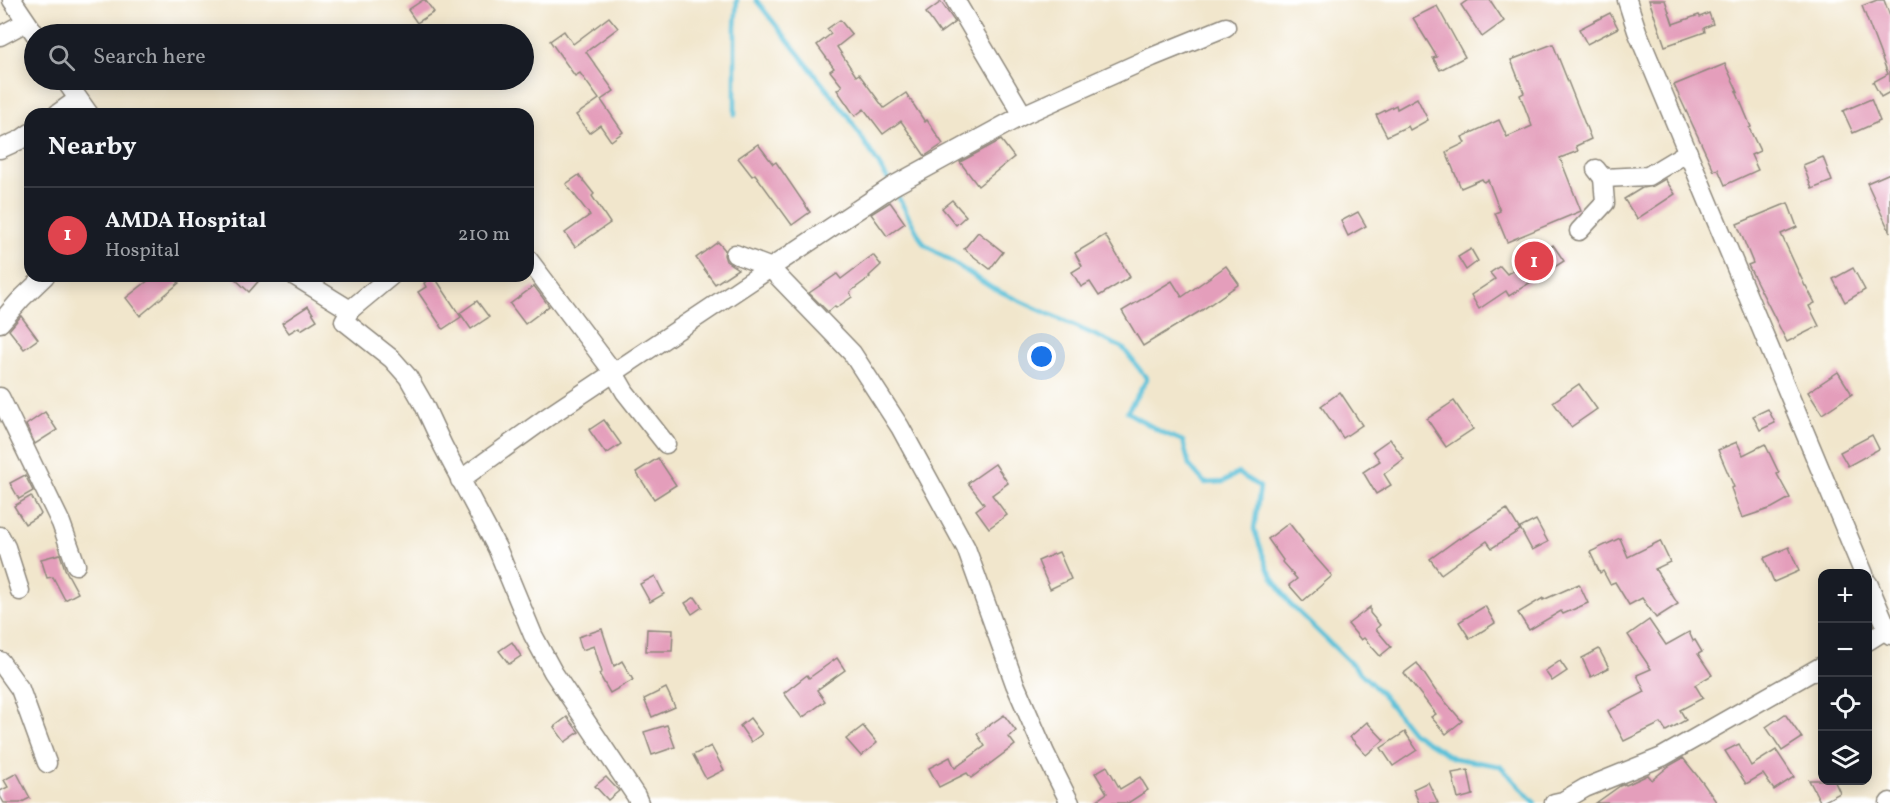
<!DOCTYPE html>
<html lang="en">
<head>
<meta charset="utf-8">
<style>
  :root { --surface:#171b24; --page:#242831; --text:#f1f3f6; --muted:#9ea1a6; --line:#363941; --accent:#8c9099 }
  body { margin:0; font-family:Vollkorn,serif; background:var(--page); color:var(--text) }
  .controls { position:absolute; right:18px; bottom:18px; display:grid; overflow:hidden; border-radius:12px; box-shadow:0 3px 15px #0003 }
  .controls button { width:54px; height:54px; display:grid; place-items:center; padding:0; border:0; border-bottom:2px solid var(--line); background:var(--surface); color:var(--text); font:30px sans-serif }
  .you { position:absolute; left:1042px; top:357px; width:21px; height:21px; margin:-15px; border:4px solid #fff; border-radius:50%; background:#1a73e8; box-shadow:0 0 0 9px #1a73e833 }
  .badge { display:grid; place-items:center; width:39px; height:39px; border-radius:50%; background:var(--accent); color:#fff; font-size:20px; font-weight:700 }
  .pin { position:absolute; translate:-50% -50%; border:3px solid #fff; box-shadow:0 2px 6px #0006 }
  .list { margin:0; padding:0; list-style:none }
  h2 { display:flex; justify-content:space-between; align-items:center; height:78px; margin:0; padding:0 24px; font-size:26px }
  h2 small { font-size:20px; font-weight:400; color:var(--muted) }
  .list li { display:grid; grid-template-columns:39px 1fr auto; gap:18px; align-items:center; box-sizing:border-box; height:96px; padding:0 24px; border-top:2px solid var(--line) }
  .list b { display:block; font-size:22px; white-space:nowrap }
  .list p { margin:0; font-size:20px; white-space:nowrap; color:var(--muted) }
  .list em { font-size:20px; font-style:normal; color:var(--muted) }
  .icon { flex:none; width:33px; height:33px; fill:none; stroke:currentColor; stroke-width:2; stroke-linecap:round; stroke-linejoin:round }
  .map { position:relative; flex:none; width:1890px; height:803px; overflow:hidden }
  .search { position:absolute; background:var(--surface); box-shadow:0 3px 15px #0003; left:24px; top:24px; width:510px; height:66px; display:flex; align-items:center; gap:15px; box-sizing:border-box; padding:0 21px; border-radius:33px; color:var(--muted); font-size:22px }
  .panel { position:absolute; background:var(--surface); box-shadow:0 3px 15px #0003; left:24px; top:108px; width:510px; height:174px; border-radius:18px }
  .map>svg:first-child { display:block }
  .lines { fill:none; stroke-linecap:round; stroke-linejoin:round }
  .stream { stroke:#5bc1d9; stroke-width:4.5 }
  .building { fill:#e49ebb }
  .minor-casing { stroke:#8e887c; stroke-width:21 }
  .minor { stroke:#fff; stroke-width:18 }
</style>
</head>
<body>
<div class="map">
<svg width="1890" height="803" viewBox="0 0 1890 803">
  <rect width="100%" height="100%" fill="#fff"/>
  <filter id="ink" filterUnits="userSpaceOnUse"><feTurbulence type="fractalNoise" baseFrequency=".0167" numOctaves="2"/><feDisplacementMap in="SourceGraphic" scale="12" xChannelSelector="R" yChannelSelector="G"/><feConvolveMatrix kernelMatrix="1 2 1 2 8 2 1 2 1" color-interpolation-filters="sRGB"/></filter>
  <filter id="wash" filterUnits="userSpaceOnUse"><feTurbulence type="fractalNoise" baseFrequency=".008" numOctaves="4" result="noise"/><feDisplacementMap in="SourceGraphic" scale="24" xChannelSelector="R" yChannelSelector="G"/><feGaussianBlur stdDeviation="1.35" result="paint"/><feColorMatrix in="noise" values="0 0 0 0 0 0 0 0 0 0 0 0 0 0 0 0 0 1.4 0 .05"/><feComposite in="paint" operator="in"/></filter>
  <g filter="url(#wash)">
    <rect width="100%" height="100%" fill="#f1e6cc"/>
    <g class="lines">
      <g class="stream">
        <path d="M756,0L848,116L891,184"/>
        <path d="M735,115V27L737,0"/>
        <path d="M895,191L923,243L992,288L1123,348L1147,379L1127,412L1161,432L1183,441L1189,465L1205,483L1223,482L1238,473L1260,487L1254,529L1268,569L1289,603L1380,692L1412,732L1453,758L1500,766L1535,803"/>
      </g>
    </g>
    <g id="blocks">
      <g class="building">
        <path d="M423,0H425L434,12L417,23L408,10Z"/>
        <path d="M1468,0H1490L1504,21L1482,37L1461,5Z"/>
        <path d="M1649,0H1665L1673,24L1699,15L1700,17L1709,13L1713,24L1704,28L1705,32L1665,46Z"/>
        <path d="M1877,0H1884L1890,16V92L1881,97L1873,82L1888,74L1862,6Z"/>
        <path d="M941,2L955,22L940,33L926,13Z"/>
        <path d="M1437,6L1465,57L1440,70L1433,58L1437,57L1413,18Z"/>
        <path d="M1610,13L1618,28L1587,44L1579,29Z"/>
        <path d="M609,17L618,28L586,52L614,91L601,100L623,132L611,141L600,125L589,133L576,115L599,99L580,73L575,76L550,41L564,31L573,44Z"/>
        <path d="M840,20L852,35L837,47L856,76L859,74L884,108L906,93L925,122L927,120L943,144L925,156L901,121L883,134L864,109L855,116L837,90L842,86L830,71L834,68L817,45L831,34L827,29Z"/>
        <path d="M1553,44L1591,139L1576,146L1578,151L1560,158L1581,211L1507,242L1495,213L1500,211L1488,180L1484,182L1482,179L1461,188L1446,152L1465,143L1462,137L1499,120L1507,137L1532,126L1520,95L1524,93L1511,60Z"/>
        <path d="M1725,64L1738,92L1736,91L1751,127L1749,128L1760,151L1751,155L1758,170L1725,185L1718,169L1714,171L1674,85Z"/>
        <path d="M1417,98L1428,120L1410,130L1408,126L1387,136L1376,115L1396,105L1397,109Z"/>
        <path d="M1871,99L1880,121L1853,133L1843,111Z"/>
        <path d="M1001,140L1014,157L978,186L960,162Z"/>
        <path d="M758,144L773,164L776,162L810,212L792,225L755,174L752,176L738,158Z"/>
        <path d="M1823,157L1832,181L1812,189L1803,165Z"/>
        <path d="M1890,173V232L1867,183Z"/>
        <path d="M579,175L594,194L592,196L610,223L575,247L565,233L590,215L566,184Z"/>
        <path d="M1665,179L1675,194L1637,219L1624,199L1642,188L1653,186Z"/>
        <path d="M952,200L966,216L956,225L942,208Z"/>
        <path d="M890,202L905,223L887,236L871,214Z"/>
        <path d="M1788,203L1797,227L1781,234L1805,286H1806L1815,303L1809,306L1819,326L1787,342L1748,265L1753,263L1737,224Z"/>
        <path d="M1358,212L1366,226L1348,236L1341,221Z"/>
        <path d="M978,232L1003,252L990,269L964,249Z"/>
        <path d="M1105,235L1130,277L1099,296L1090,282L1081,287L1072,272L1082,266L1075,253Z"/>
        <path d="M718,242L725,250L724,255L726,261L738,269L715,284L696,258Z"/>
        <path d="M1553,245L1564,261L1509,296L1506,291L1479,309L1471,295L1495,279L1490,273L1500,266L1507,274Z"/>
        <path d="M1471,249L1478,261L1466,270L1458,257Z"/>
        <path d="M873,255L881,265L869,276L870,277L850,292L852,297L836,308L835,306L828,312L809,293L837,274L841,279Z"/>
        <path d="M1226,266L1239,284L1202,310L1143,346L1122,311L1172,281L1182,297Z"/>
        <path d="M1853,268L1865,290L1845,302L1833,279Z"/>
        <path d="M154,276H173L179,283L140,316L126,298Z"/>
        <path d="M232,276H263L249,292Z"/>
        <path d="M434,276L461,317L443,329L418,292L426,287L424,283Z"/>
        <path d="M534,286L549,306L525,324L510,304Z"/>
        <path d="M477,301L489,317L471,329L460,313Z"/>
        <path d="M308,306L317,320L301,330L299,327L289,333L282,323Z"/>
        <path d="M21,316L38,339L24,349L9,330Z"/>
        <path d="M1838,372L1852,394L1822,414L1808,392Z"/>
        <path d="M1579,384L1597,409L1571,427L1553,402Z"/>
        <path d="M1340,392L1362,425L1343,438L1321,406Z"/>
        <path d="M1454,401L1473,429L1446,447L1427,419Z"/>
        <path d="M1768,409L1775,423L1760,430L1753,416Z"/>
        <path d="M45,412L57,430L35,444L26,425Z"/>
        <path d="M604,420L621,444L606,454L589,430Z"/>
        <path d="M1872,435L1879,449L1848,466L1840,452Z"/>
        <path d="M1390,439L1404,459L1384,474L1391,485L1376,494L1363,472L1380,461L1373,451Z"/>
        <path d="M1737,442L1743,455L1765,444L1779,473L1777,474L1790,498L1772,508L1742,518L1731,488L1734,487L1718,450Z"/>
        <path d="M658,458L676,485L654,499L636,472Z"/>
        <path d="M995,464L1008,483L992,495L1007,515L989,528L976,510L984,504L968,483Z"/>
        <path d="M25,475L33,491L19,499L10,483Z"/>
        <path d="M31,496L41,514L25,524L14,506Z"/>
        <path d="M1507,509L1520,530L1492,548L1487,541L1441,574L1430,559L1459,538L1460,539Z"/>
        <path d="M1536,520L1548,542L1532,550L1520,528Z"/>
        <path d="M1289,523L1303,541L1302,542L1332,576L1303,601L1289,585L1297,579L1282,562L1283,560L1268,539Z"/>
        <path d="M1620,538L1628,557L1660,541L1670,562L1655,569L1678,604L1656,618L1642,598L1629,605L1615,582L1610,584L1603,571L1600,573L1590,552Z"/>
        <path d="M1789,547L1799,571L1774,582L1764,558Z"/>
        <path d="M1059,552L1071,579L1050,589L1038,561Z"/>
        <path d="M60,554L65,569L78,593L65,600L53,577L47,578L41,559Z"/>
        <path d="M655,576L664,594L650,602L640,584Z"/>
        <path d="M1579,584L1588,603L1563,614L1561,611L1529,630L1518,613L1543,598V600Z"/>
        <path d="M695,597L702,607L692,614L685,603Z"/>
        <path d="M1485,606L1495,623L1470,639L1459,622Z"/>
        <path d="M1370,607V613L1380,625L1376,629L1391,647L1380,656L1364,638L1361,640L1348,624Z"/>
        <path d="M1649,620L1666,645L1689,632L1693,641L1695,640L1702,652L1698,654L1712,675L1695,685L1703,698L1680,710L1686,720L1666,731L1661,723L1624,741L1608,711L1645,692L1637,675L1651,669L1628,635Z"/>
        <path d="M602,629L614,666L622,661L633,680L610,693L599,674L602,672L594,646L582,650L578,637Z"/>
        <path d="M647,629L673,630L672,651H646Z"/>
        <path d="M512,642L521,656L509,664L499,651Z"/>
        <path d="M1599,649L1609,668L1591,677L1582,658Z"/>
        <path d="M837,658L845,670L817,690L825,701L802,718L784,693L807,675L809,678Z"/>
        <path d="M1560,661L1567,671L1552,681L1545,671Z"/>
        <path d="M1417,663L1435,690L1462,721L1446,734L1431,717L1436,714L1404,673Z"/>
        <path d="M666,688L675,707L652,717L644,699Z"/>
        <path d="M1785,714L1802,738L1782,751L1766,727Z"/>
        <path d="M1004,715L1016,731L1009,737L1015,745L971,778L967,773L939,787L929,768L950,757L955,768L985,746L977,734Z"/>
        <path d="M567,717L579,732L565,742L554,727Z"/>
        <path d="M750,718L762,734L751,742L740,726Z"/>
        <path d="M1367,722L1384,740L1366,755L1350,737Z"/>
        <path d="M667,725L675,747L652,755L644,732Z"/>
        <path d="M863,726L877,743L861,756L846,739Z"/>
        <path d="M1405,732L1417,750L1393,766L1381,748Z"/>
        <path d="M1739,744L1751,766L1776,750L1794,777L1774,790L1763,774L1746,784L1725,751Z"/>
        <path d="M711,746L724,770L706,779L693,755Z"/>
        <path d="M1683,758L1703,783L1717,803H1596L1620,786L1625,784L1626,785L1648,775L1652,780L1669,766Z"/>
        <path d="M1107,766L1120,789L1140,777L1148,790L1128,803H1093L1107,793L1095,773Z"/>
        <path d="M1468,770L1473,795L1458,799L1452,773Z"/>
        <path d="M17,773L30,798L20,803H4L0,796V791L8,787L4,780Z"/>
        <path d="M606,777L619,791L608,800L595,786Z"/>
        <path d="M1809,780H1834L1840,793L1821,803Z"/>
        <path d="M1428,782L1438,803H1419L1413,789Z"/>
      </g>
    </g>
  </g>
  <g filter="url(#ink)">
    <use href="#blocks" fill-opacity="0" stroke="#8e887c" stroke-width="1.5"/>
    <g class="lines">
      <defs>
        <g id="minor">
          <path d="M12,0L35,34"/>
          <path d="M955,0L1023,115L1152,57L1226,27"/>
          <path d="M1627,0L1637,31L1864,574"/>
          <path d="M0,36L26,22"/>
          <path d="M65,80L89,114"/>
          <path d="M57,114L78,99"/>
          <path d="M0,149L20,140L30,133"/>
          <path d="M1596,169L1603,178L1648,176L1688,152"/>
          <path d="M1579,231L1605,203L1603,178"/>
          <path d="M735,254L769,267L852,353L900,427L966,548L1015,684L1045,753L1070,803"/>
          <path d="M528,259L614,373L625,392L666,444"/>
          <path d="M295,276L350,310L344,321L392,359L408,377L423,403L443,446L497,548L533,635L553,672L636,796L639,803"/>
          <path d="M350,310L391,276"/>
          <path d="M0,323L21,299L45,276"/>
          <path d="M0,397L61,523L76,565"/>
          <path d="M460,480L546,418L893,186L1023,115"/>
          <path d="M0,536L6,547L20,591"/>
          <path d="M1868,583L1890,635"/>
          <path d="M1868,641L1890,627"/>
          <path d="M0,661L20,689L47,763"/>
          <path d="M1554,803L1563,801L1585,788L1662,757L1822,666"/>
          <path d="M1889,803L1890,802"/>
        </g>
      </defs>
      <use href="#minor" class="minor-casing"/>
      <use href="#minor" class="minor"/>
    </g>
  </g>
</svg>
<div class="controls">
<button>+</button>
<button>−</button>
<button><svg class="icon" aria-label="locate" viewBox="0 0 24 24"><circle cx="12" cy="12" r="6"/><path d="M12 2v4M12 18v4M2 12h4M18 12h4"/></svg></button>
<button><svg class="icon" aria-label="layers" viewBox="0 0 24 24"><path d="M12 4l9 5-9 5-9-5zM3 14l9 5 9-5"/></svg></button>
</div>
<div class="you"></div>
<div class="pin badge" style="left:1534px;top:261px;background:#e0444e">1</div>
<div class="search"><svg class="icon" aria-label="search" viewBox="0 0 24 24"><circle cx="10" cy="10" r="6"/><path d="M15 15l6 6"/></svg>Search here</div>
<section class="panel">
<h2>Nearby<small></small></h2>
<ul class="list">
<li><span class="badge" style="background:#e0444e">1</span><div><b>AMDA Hospital</b><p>Hospital</p></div><em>210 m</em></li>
</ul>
</section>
</div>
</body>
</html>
